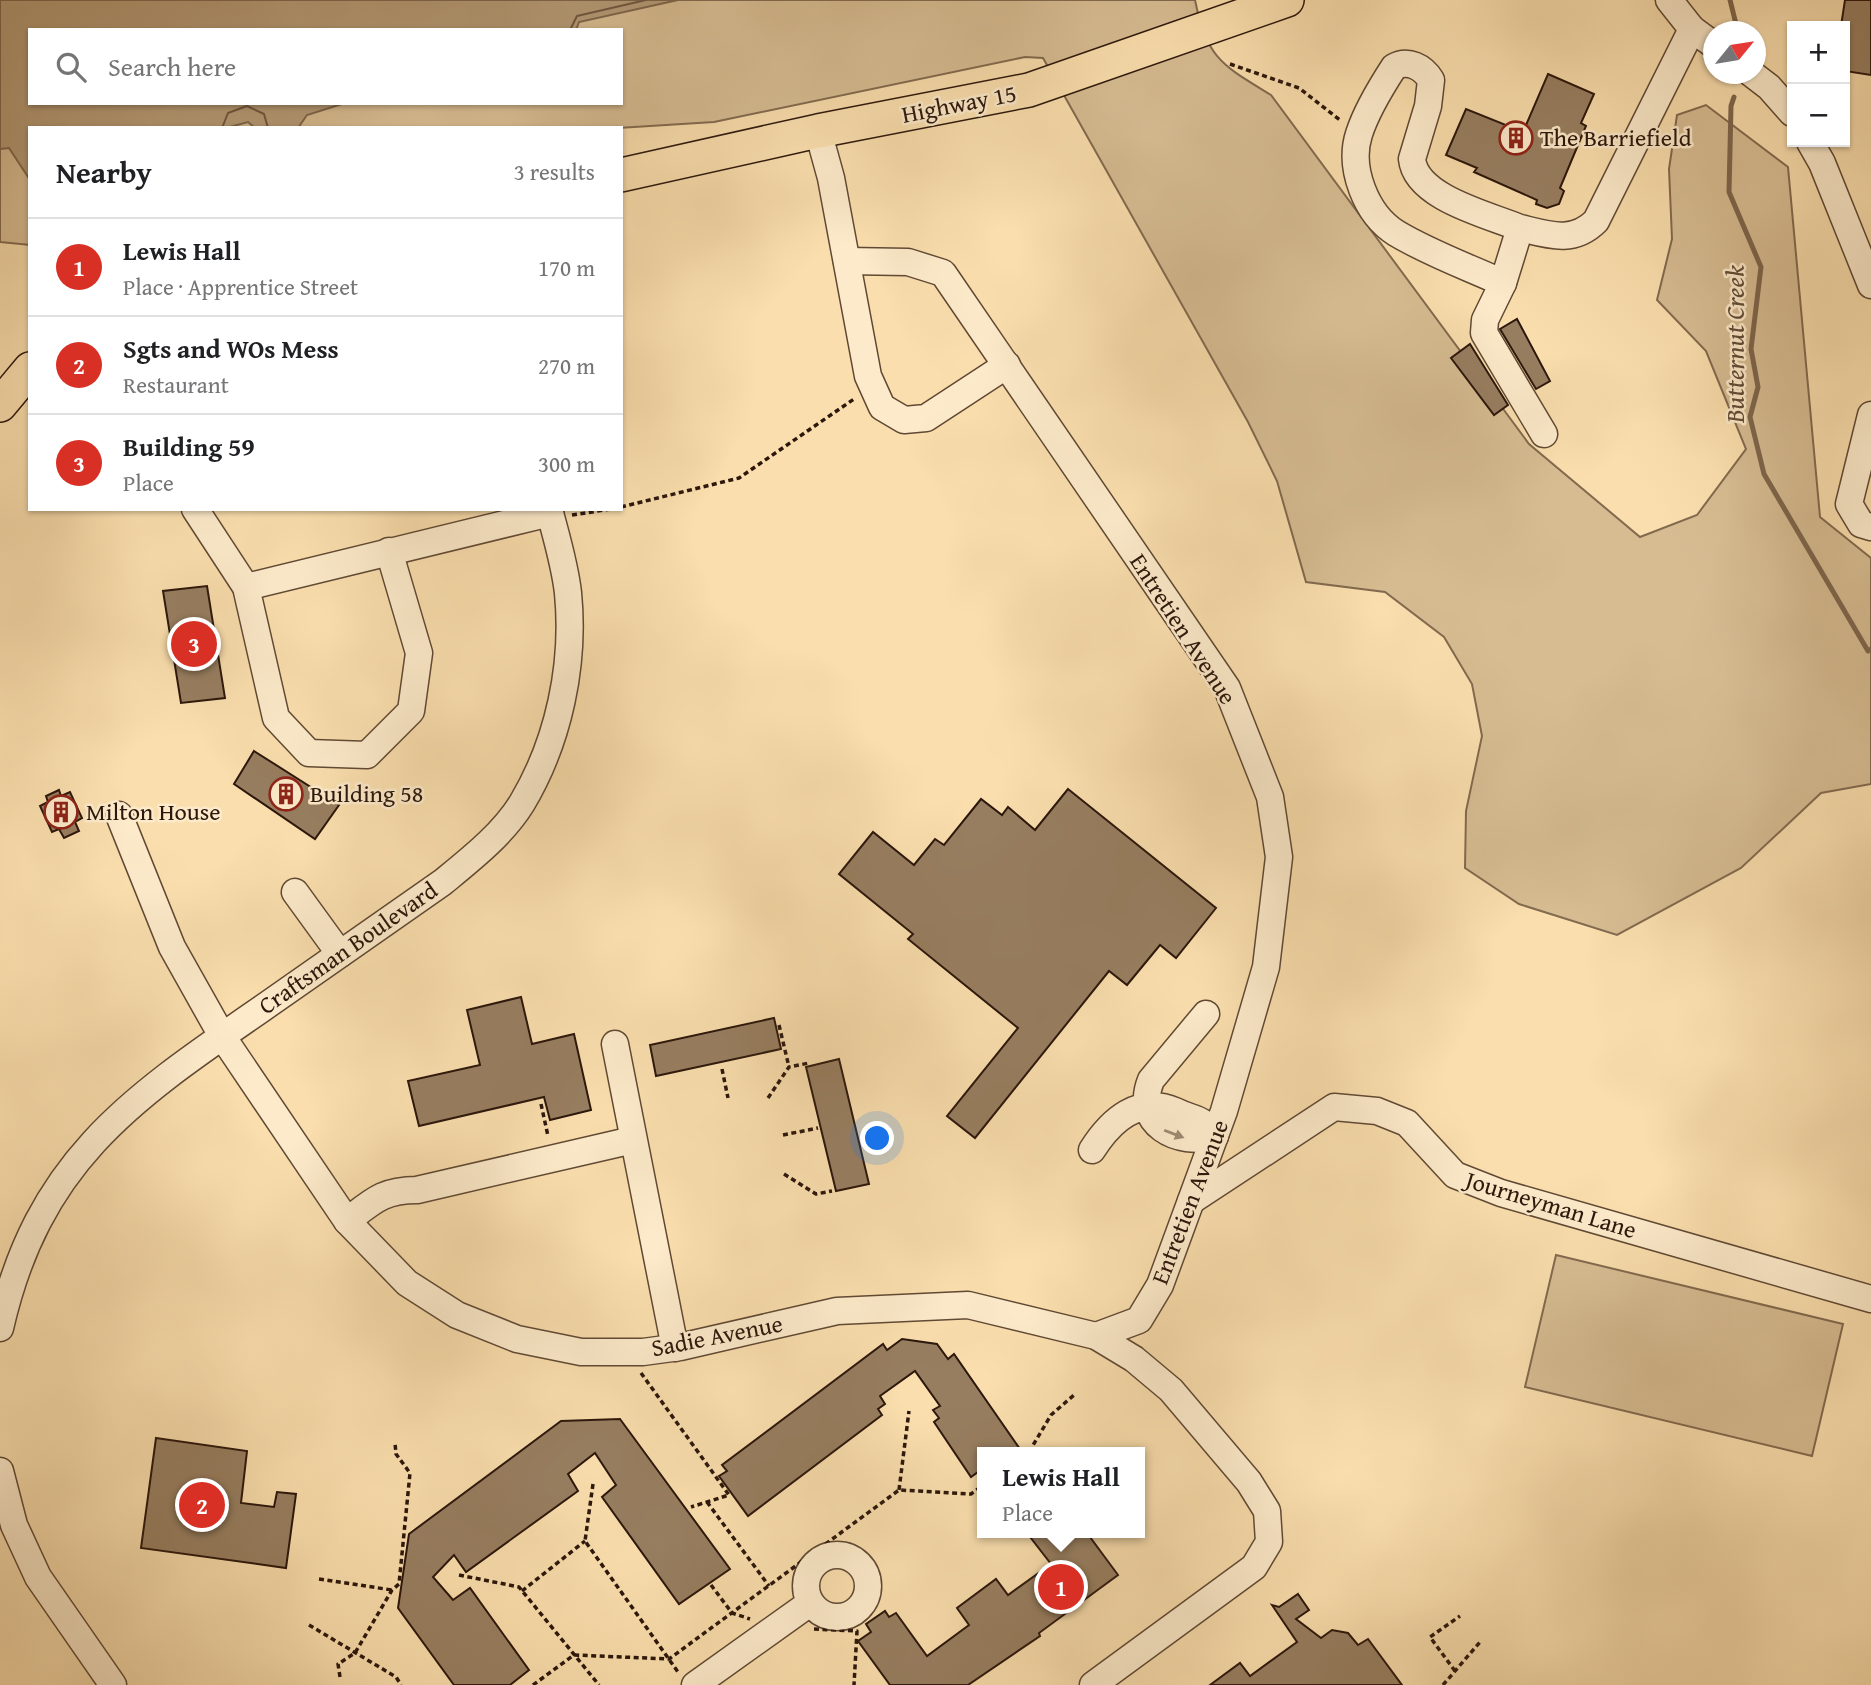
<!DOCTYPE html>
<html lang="en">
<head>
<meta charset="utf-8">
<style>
  :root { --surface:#fff; --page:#f2f2f2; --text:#202124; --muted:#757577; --line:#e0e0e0; --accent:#d93025 }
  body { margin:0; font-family:"Gentium Book Plus",serif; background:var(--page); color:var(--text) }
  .controls { position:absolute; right:21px; top:21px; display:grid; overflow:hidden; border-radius:0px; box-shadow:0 2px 5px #0004 }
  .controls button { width:63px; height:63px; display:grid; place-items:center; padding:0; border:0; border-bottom:2px solid var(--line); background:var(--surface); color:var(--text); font:35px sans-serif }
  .compass { position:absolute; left:1703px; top:21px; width:63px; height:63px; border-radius:50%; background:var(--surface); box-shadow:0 2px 5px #0004; rotate:60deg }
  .you { position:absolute; left:878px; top:1139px; width:24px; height:24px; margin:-18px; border:5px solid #fff; border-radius:50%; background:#1a73e8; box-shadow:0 0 0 10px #1a73e833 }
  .badge { display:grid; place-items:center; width:46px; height:46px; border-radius:50%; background:var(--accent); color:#fff; font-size:23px; font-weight:700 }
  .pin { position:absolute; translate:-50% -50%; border:4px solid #fff; box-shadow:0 2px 7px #0006 }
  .popup { position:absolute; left:977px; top:1447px; width:168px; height:91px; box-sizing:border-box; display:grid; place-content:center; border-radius:0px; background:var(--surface); filter:drop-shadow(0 2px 5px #0005); font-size:23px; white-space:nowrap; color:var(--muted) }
  .popup b { font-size:26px; color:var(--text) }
  .popup::after { content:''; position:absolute; left:50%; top:100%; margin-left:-14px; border:14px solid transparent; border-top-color:var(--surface) }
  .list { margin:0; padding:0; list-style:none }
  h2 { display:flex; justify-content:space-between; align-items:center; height:91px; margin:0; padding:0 28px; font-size:30px }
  h2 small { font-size:23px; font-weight:400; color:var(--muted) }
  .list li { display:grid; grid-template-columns:46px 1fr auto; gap:21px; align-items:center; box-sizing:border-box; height:98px; padding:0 28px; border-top:2px solid var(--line) }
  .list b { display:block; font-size:26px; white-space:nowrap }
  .list p { margin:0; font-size:23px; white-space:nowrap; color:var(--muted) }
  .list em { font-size:23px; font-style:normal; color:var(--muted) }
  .icon { flex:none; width:38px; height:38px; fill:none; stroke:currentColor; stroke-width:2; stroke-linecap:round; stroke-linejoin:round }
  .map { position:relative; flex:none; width:1871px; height:1685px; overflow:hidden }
  .search { position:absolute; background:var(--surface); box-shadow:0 2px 5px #0004; left:28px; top:28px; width:595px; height:77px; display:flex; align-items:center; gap:18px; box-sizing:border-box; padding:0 24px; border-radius:0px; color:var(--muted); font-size:26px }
  .panel { position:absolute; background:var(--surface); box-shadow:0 2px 5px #0004; left:28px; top:126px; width:595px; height:385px; border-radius:0px }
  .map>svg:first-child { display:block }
  .green { fill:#d7bc92; stroke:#826a4f; stroke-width:2 }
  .water { fill:#b49a76; stroke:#7e664c; stroke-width:2 }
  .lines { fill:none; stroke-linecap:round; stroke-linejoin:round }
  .shore { stroke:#705841; stroke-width:2 }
  .stream { stroke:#7e664c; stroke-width:5 }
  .building { fill:#977e60; stroke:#2c170c; stroke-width:2 }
  .minor-casing { stroke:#604934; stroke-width:29 }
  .major-casing { stroke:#2c170c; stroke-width:36 }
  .path { stroke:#2c170c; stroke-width:3.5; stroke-dasharray:5 3.5; stroke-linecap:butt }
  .minor { stroke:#fceaca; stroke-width:26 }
  .major { stroke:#fadead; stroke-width:33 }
  .oneway { fill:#9e8b74 }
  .labels { text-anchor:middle; stroke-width:5; stroke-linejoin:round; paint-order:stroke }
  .street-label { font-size:24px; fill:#2c170c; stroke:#fceaca }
  .poi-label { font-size:24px; fill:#2c170c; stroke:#fceaca; text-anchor:start }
  .water-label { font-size:26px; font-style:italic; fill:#624b36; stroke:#fceaca }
</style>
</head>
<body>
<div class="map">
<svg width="1871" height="1685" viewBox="0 0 1871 1685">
  <rect width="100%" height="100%" fill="#fadead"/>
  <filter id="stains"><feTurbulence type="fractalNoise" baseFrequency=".00286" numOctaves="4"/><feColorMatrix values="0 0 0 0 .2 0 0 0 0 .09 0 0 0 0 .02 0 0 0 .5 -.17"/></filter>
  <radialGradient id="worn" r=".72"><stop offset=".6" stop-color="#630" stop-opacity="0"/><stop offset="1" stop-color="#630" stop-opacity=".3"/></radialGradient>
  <g class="green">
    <path d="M581,0H1195C1207,59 1222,65 1271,95L1529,444L1640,537L1697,515L1746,449L1706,351L1657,300L1672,239L1669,169L1677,115L1706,105L1788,167L1820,517L1871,558V784L1821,793L1741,868L1617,935L1519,904L1465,868L1466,811L1482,736L1472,684L1444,637L1385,592L1306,582L1277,481L1248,422L1043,58L1025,57L714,122L618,128H135L196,103H621V30H532Z"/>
    <path d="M0,123L30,128V245L0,242Z"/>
    <path d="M1556,1255L1843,1324L1812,1456L1525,1387Z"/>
  </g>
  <path class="water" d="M0,0H678L579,22L576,30H30V103H345L307,115L298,128H255L248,122L226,128H30V180L9,148L0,149Z"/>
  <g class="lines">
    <g class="shore">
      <path d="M570,30L577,16L646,0"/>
      <path d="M222,128L228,113L247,106L264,114L268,128"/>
    </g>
    <g class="stream">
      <path d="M1730,0L1738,32"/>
      <path d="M1734,97L1731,106L1729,192L1761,267L1751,349L1758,387L1750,417L1764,474L1868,651L1871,649"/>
    </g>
  </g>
  <g class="building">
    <path d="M1845,0H1871V75L1845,71V26H1841Z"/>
    <path d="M1548,74L1594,94L1581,123L1586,126L1560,188L1564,191L1559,204L1547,208L1536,204L1537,200L1474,172L1477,168L1446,155L1466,109L1523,132Z"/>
    <path d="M1517,319L1550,381L1536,389L1500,329Z"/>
    <path d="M1470,344L1508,405L1494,415L1451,358Z"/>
    <path d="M207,586L225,698L181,703L163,591Z"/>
    <path d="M254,751L339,805L315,839L234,784Z"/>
    <path d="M1068,789L1216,908L1176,958L1160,945L1127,985L1109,971L975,1138L947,1116L1018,1028L908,939L913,934L839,874L873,832L914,865L935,839L944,845L981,799L1002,815L1008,807L1035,830Z"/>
    <path d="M59,790L61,796L70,792L82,818L75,822L79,831L64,838L59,829L52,832L40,806L48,802L46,796Z"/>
    <path d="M521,997L532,1044L574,1034L591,1110L550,1120L544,1097L419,1126L408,1081L480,1065L467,1010Z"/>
    <path d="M774,1018L781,1049L656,1076L650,1045Z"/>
    <path d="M839,1059L869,1184L836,1191L806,1067Z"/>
    <path d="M902,1339L937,1344L948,1359L954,1354L1022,1452H982V1469L971,1477L934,1422L939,1418L933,1410L940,1406L915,1371L880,1396L885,1404L878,1409L882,1415L748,1516L719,1476L727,1471L722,1465L883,1344L887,1350Z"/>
    <path d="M620,1419L730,1569L679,1604L602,1497L616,1485L595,1453L568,1474L578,1491L466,1572L454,1555L433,1577L453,1600L470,1588L529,1670L510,1685H454L398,1608L409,1534L561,1421Z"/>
    <path d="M156,1438L247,1451L241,1503L274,1507L277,1492L296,1494L286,1568L141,1548Z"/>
    <path d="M1027,1533H1087L1118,1575L1039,1633L1040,1636L968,1685H890L858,1641L871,1632L866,1624L885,1611L889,1617L896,1613L927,1656L969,1625L957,1608L996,1579L1008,1595L1051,1564Z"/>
    <path d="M1298,1594L1309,1610L1296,1619L1321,1638L1332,1630L1348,1633L1358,1645L1368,1639L1402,1685H1210L1240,1663L1250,1676L1297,1642L1272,1605L1279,1607Z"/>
  </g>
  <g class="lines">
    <defs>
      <g id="minor">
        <path d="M1669,0L1692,29L1714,45"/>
        <path d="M1752,74L1769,87L1792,113"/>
        <path d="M818,131L831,178L868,376L882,407L904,420L926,418L1007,365"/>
        <path d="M1810,142L1822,163L1871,285"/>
        <path d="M1520,228C1489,215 1416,198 1412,159L1428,106L1431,80C1423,67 1408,59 1394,67C1381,87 1366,112 1359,134C1348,168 1366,214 1396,233C1429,253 1468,267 1503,283L1520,228C1549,235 1573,244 1596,221L1692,29"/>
        <path d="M847,261L908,262L943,273L1227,688L1270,797L1279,857L1266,967L1224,1111L1160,1285L1139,1320L1096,1336"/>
        <path d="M1503,283L1485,320L1484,333L1544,434"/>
        <path d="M1871,415L1849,504L1861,524L1871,527"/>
        <path d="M195,509L246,587L276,718L309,753L367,755L411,711L419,653L389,551"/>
        <path d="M246,587L550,513"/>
        <path d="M119,815L172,947L222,1036L347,1221L407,1283L457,1315L517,1339L581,1352H643L680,1347L837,1311L968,1305L1096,1336L1134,1359L1171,1390L1249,1482L1267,1511L1269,1542L1254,1567L1093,1685"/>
        <path d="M295,892L340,954"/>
        <path d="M615,1044L675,1348"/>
        <path d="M1092,1150C1111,1120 1139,1095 1175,1111C1197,1122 1198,1114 1215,1136C1178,1147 1133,1124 1151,1080L1206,1014"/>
        <path d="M1191,1201L1334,1107L1377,1111L1407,1123L1455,1175L1501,1193L1871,1299"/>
        <path d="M347,1221C373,1201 383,1190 417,1190L633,1140"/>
        <path d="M0,1328C38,1162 128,1101 260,1010C321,967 382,925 443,882C471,859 503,834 522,803C559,741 575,664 568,593C565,565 556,536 549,509"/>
        <path d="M0,1471L14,1525L38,1577L113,1685"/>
        <circle cx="837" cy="1586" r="31"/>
        <path d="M695,1685L810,1603"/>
      </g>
      <g id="major">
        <path d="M621,175L818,131L1029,90L1287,0"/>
        <path d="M0,405L30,369"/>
      </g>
    </defs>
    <use href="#minor" class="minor-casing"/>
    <use href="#major" class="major-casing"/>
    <g class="path">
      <path d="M1230,64L1299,88L1340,120"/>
      <path d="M621,507L739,478L854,399"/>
      <path d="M572,515L611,509"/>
      <path d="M779,1025L789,1067"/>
      <path d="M722,1069L728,1098"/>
      <path d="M768,1098L789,1067L809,1063"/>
      <path d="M541,1104L548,1136"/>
      <path d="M783,1135L818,1128"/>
      <path d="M784,1174L816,1194L832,1191"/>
      <path d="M641,1373L729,1495L691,1507"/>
      <path d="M1029,1452L1051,1415L1074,1395"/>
      <path d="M593,1484L585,1541L678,1672"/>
      <path d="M899,1490L909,1411"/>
      <path d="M707,1502L769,1586"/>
      <path d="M459,1575L519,1587L599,1685"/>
      <path d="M319,1579L392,1590"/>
      <path d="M711,1585L732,1613L750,1619"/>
      <path d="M522,1591L585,1541"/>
      <path d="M309,1625L396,1677L401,1685"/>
      <path d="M814,1629L857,1631L854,1685"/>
      <path d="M1455,1671L1430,1637L1460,1616"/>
      <path d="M340,1677L338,1664L355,1653L392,1590L399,1584L410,1473L396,1454L395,1443"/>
      <path d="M533,1685L574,1655L669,1659L899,1490L971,1494L982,1486"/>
      <path d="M1443,1685L1480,1642"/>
    </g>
    <use href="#minor" class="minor"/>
    <use href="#major" class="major"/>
  </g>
  <defs><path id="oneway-solid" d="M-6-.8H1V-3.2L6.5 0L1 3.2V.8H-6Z" transform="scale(1.75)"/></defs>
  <use class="oneway" href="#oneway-solid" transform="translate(1174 1134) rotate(21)"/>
  <defs>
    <symbol id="building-ring" viewBox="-11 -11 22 22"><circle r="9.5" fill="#fceaca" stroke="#8f2418" stroke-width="1.5"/><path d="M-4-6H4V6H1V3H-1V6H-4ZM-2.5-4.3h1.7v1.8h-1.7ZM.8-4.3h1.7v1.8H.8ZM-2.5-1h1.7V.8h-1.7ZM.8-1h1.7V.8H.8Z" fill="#8f2418"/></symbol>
  </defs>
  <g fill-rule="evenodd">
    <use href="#building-ring" x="1497" y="119" width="38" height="38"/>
    <use href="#building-ring" x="267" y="775" width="38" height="38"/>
    <use href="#building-ring" x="42" y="793" width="38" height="38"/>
  </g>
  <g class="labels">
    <g class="street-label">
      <text transform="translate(959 104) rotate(-11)" y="8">Highway 15</text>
      <text transform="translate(1183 629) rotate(57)" y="8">Entretien Avenue</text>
      <text transform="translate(348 948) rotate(-35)" y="8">Craftsman Boulevard</text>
      <text transform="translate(1190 1202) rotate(-69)" y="8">Entretien Avenue</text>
      <text transform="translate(1551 1205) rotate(17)" y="8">Journeyman Lane</text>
      <text transform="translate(717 1336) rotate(-11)" y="8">Sadie Avenue</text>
    </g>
    <g class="poi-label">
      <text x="1540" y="146">The Barriefield</text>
      <text x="310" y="802">Building 58</text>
      <text x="86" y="820">Milton House</text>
    </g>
    <g class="water-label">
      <text transform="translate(1735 344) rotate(-90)" y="9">Butternut Creek</text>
    </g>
  </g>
  <rect width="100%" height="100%" filter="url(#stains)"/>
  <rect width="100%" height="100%" fill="url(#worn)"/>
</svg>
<div class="controls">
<button>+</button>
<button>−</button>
</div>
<svg class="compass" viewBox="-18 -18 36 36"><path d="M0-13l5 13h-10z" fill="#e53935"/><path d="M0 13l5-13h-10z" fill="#757577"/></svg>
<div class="you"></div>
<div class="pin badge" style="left:1061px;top:1587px">1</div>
<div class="popup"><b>Lewis Hall</b>Place</div>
<div class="pin badge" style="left:202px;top:1505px">2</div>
<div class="pin badge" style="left:194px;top:644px">3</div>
<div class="search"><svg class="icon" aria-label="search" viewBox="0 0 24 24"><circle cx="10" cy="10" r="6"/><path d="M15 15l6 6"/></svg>Search here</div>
<section class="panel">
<h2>Nearby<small>3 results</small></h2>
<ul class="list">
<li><span class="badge">1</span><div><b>Lewis Hall</b><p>Place · Apprentice Street</p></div><em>170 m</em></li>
<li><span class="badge">2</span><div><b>Sgts and WOs Mess</b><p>Restaurant</p></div><em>270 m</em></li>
<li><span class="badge">3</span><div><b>Building 59</b><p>Place</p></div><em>300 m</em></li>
</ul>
</section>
</div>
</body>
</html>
